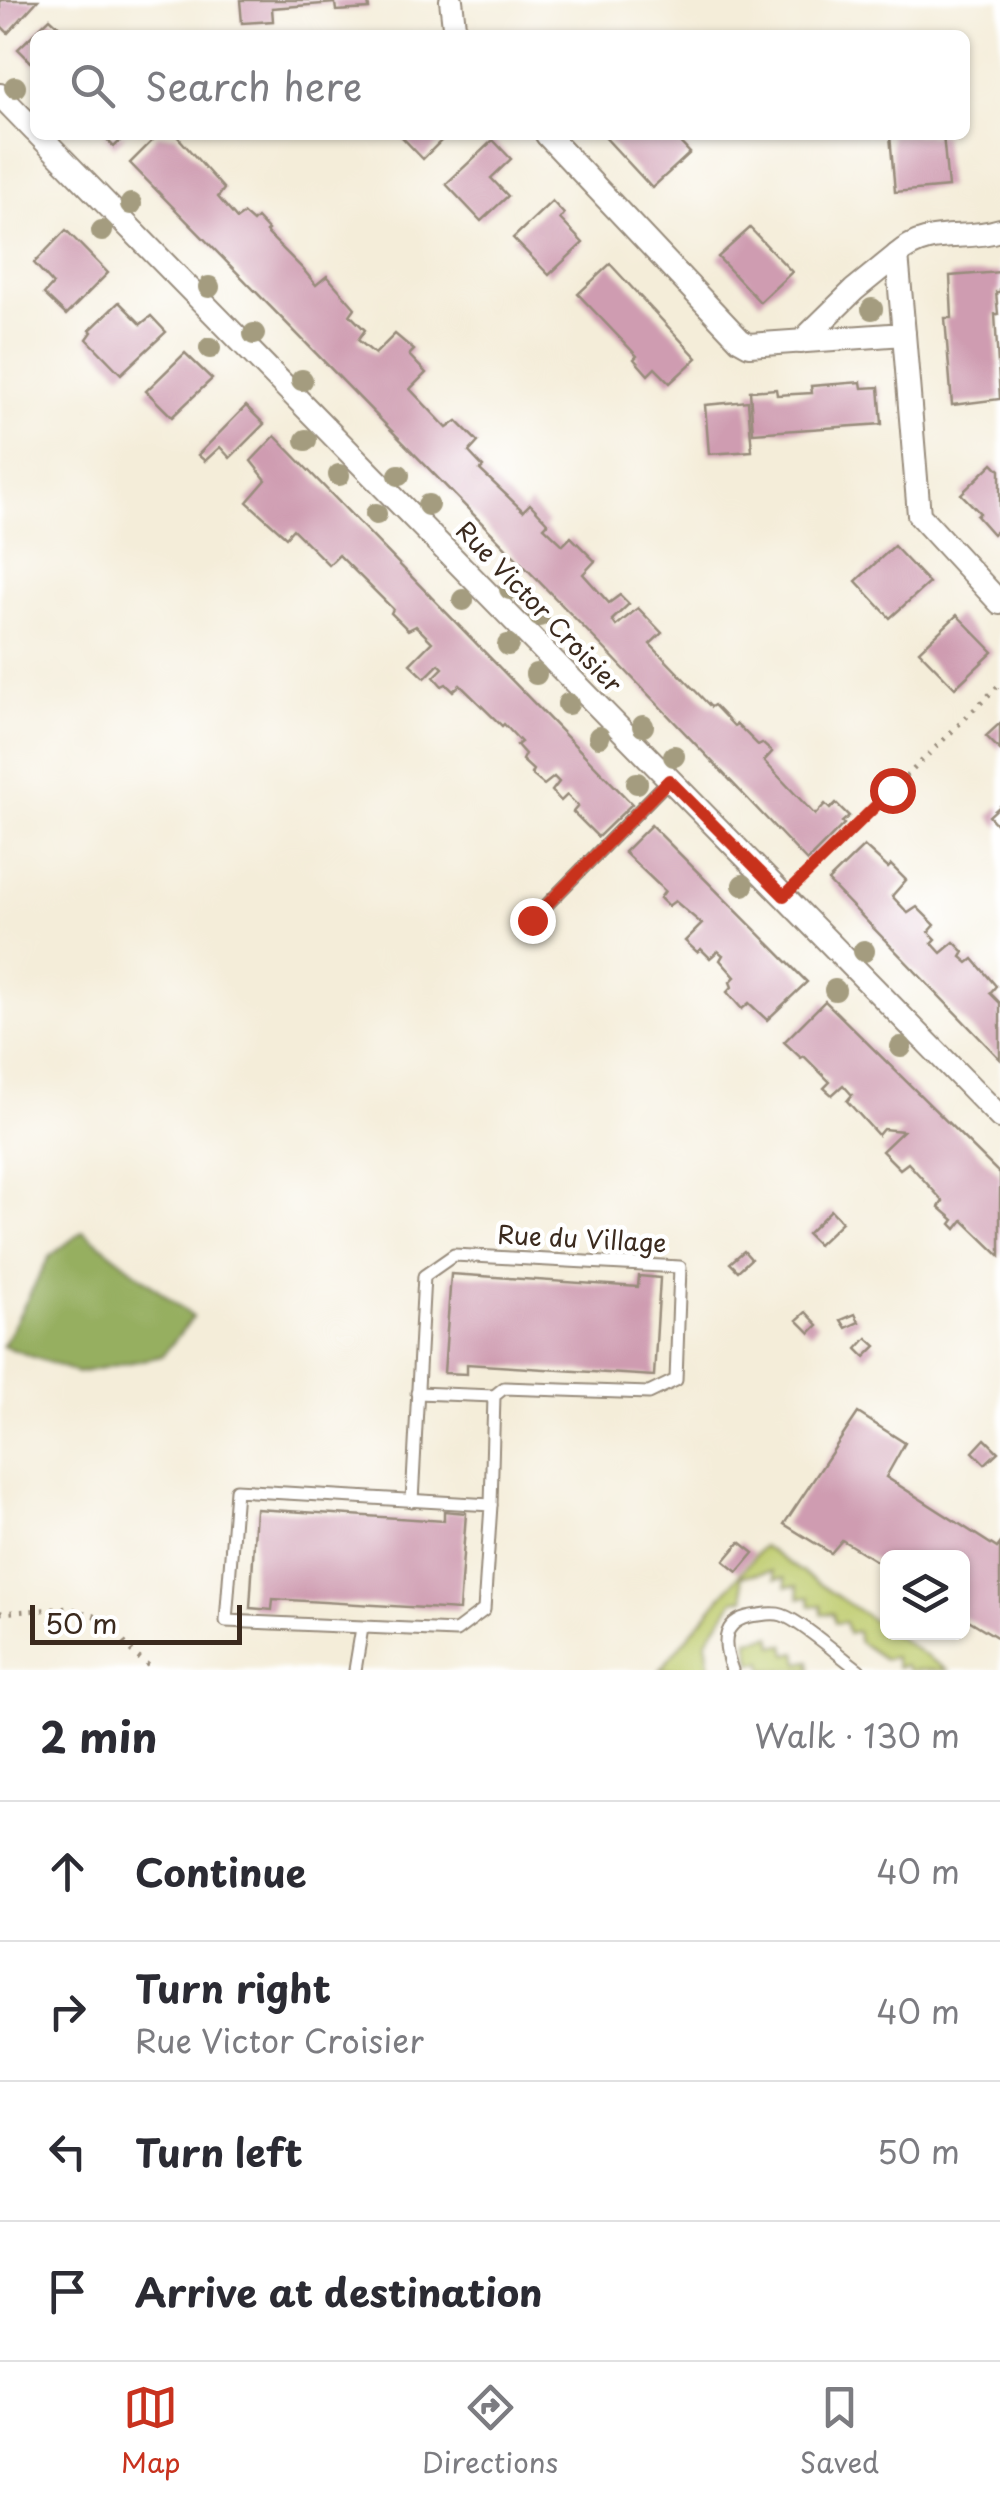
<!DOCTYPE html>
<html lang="en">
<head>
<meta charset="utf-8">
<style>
  :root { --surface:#fff; --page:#f2f2f3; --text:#2b2b33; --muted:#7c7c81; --line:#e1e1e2; --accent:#c8321e }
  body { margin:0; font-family:"Playpen Sans",sans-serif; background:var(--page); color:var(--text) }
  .controls { position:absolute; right:30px; bottom:30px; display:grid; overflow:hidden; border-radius:15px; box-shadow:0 2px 8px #0004 }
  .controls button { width:90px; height:90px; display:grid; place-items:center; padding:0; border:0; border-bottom:2px solid var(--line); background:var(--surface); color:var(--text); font:50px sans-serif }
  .scale { position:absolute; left:30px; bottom:25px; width:212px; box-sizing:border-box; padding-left:10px; border:5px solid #3b2a1e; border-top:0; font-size:28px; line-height:35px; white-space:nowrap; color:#3b2a1e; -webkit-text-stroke:8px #fff; paint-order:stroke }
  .stop { position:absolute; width:30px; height:30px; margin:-22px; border:8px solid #c8321e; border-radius:50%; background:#fff }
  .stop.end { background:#c8321e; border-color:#fff; box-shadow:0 2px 10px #0008 }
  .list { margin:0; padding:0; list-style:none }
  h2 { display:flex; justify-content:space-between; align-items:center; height:130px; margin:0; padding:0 40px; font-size:42px }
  h2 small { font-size:32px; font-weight:400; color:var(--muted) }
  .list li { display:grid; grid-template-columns:65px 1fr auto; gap:30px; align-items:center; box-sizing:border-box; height:140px; padding:0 40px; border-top:2px solid var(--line) }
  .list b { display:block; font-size:38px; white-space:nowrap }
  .list p { margin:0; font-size:32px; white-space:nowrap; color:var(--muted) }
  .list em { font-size:32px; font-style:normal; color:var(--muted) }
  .icon { flex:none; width:55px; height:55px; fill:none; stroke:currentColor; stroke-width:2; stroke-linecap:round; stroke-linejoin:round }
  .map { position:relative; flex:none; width:1000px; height:1670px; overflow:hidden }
  .search { position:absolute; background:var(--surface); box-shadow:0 2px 8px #0004; left:30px; right:30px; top:30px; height:110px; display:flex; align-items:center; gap:25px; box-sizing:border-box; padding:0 35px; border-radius:15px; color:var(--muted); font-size:38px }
  .sheet { height:690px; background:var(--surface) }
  nav { display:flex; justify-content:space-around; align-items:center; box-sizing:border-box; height:140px; border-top:2px solid var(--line); background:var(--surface); font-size:28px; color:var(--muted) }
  nav a { display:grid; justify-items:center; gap:5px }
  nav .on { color:var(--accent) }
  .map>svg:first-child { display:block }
  .green { fill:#becb6c; stroke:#7c7a45; stroke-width:2.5 }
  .forest { fill:#96af60; stroke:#686c3f; stroke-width:2.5 }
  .building { fill:#cf9cb1 }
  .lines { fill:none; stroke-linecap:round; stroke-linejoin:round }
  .lane-casing { stroke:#988c7c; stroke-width:15 }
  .street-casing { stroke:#988c7c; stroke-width:26 }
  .path { stroke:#988c7c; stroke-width:5; stroke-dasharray:2.5 8; stroke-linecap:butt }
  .lane { stroke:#fff; stroke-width:11 }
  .street { stroke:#fff; stroke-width:22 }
  .tree { fill:#a49c7f }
  .route { stroke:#c8321e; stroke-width:12 }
  .labels { text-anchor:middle; stroke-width:9; stroke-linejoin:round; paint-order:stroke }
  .street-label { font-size:25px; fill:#3b2a1e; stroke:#fff }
</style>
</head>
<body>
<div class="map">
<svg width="1000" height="1670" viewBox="0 0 1000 1670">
  <rect width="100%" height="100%" fill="#fff"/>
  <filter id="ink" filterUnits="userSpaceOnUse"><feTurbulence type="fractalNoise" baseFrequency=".01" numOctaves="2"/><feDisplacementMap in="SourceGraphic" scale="20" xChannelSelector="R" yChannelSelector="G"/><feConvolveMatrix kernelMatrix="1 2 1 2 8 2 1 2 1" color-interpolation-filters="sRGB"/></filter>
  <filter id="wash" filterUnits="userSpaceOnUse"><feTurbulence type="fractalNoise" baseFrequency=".0048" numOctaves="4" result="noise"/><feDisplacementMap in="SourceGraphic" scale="40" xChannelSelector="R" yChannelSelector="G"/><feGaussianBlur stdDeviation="2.25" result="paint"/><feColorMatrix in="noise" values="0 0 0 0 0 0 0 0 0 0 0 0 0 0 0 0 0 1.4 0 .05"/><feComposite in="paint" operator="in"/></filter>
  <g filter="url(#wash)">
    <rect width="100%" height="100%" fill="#f4edd9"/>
    <g class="green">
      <path d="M763,1546L887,1630L888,1632L891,1633L947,1670H908L906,1665L897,1667L894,1657L884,1659L859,1642L857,1631L848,1633L845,1622L835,1623L833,1613L822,1615L821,1605L810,1606L809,1597L799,1598L797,1586L786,1587L785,1578L775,1579L773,1571L741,1576L745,1598L734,1600L706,1641L710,1670H660Z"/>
      <path d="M772,1636L774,1646L785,1645L787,1654L797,1652L799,1663L810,1661L811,1670H764L763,1662L752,1664L748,1640Z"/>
    </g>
    <path class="forest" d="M83,1231L193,1317L162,1356L78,1373L3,1346L49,1257Z"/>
    <g id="blocks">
      <g class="building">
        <path d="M0,0H38L8,33L0,25Z"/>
        <path d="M240,0H368L369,9L336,11L335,3L272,8L273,21L242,23Z"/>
        <path d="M50,18L68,35H35V66L18,49Z"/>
        <path d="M103,135H126L114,147Z"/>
        <path d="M158,135H176L224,189L218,197L237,219L244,214L253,222L257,218L268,230L266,232L302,268L316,285L327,276L355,308L350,315L365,330L358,340L375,354L395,334L414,350L409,355L426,373L410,389L447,428L457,421L478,442L469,452L483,467L480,470L523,511L530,504L548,523L544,527L563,545L571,537L595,561L583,574L609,603L620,595L629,604L612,620L616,626L638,608L662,633L650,644L711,707L714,705L734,726L737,724L758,745L762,743L772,752L764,761L815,815L825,804L830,809L836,803L849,816L842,822L844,824L807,861L602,646L130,163Z"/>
        <path d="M400,135H447L423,159Z"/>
        <path d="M603,135H673L690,153L652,188Z"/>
        <path d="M890,135H943L948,187L895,192Z"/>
        <path d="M493,140L511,159L491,178L508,196L481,221L446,184Z"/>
        <path d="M552,201L564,214L560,219L583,243L549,275L513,238Z"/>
        <path d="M750,228L792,272L760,302L718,257Z"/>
        <path d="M66,230L108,273L66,315L44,294L53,284L34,263Z"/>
        <path d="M610,264L697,358L670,383L655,368L648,375L634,359L637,356L578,294Z"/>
        <path d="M1000,272V292H996L998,314H995L1000,399L952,405L945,318H952L950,276Z"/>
        <path d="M119,302L141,324L151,316L166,332L121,374L87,339L92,332L90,330Z"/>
        <path d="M185,353L212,379L172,417L146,391Z"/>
        <path d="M861,382L862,388L879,387L882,424L753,433L750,391L776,389L777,395L812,393L811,386Z"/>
        <path d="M748,401L752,451L709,454L705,405Z"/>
        <path d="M246,406L264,424L230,458L220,447L205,461L198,455Z"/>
        <path d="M275,436L632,804L598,837L573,812L578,806L567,795L561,801L552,791L559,782L554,777L544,785L531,774L533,770L522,760L525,754L517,745L521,742L504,724L502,726L460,685L453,691L446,684L442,686L434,677L443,668L439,664L425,678L410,664L432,642L416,626L408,630L391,613L393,609L339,555L329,565L293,529L286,537L247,502L266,480L251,461Z"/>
        <path d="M993,463L1000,470V528L993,534L977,516L980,513L961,494Z"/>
        <path d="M894,546L929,583L890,618L856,581Z"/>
        <path d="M957,615L993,652L955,688L919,651Z"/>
        <path d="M1000,723V750L986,736Z"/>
        <path d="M1000,806V828L989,816Z"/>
        <path d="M651,825L807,982L767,1020L749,1003L742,1009L727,992L732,987L730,982L735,977L720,960L723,955L718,951L710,958L701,949L697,952L685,941L702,924L675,901L668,906L660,898L665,891L624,852Z"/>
        <path d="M864,846L888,868L891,865L906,880L892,896L908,913L917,907L935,925L929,932L936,939L932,943L941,953L954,942L964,952L961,957L968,963L973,959L996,986L990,993L1000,1003V1059L828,881Z"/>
        <path d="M825,1001L1000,1174V1256L963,1220L956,1229L951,1224L954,1220L939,1207L943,1201L908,1163L900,1169L882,1151L903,1131L883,1129L878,1135L847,1101L852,1095L843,1085L832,1095L824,1088L830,1082L804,1056L801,1058L784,1042Z"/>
        <path d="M831,1210L842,1222L818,1245L807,1234Z"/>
        <path d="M744,1251L751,1259L738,1271L730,1263Z"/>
        <path d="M451,1274L638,1287L639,1276L660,1278L654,1376L467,1364V1374L444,1373Z"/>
        <path d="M806,1312L818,1325L810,1333L797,1320Z"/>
        <path d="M855,1314L859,1322L846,1328L841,1320Z"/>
        <path d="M867,1338L876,1346L865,1357L857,1349Z"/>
        <path d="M858,1413L905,1443L886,1477L997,1548L1000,1544V1639L962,1616V1558H888V1568L842,1540L831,1553L784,1524Z"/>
        <path d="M985,1439L998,1452L985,1464L973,1452Z"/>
        <path d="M256,1509L444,1521V1511L466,1513L459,1610L273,1599L272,1610L250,1608Z"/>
        <path d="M740,1542L754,1553L738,1572L724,1561Z"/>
      </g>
    </g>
  </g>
  <g filter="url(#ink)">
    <use href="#blocks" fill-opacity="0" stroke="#988c7c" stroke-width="2.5"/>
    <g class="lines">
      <defs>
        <g id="lane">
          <path d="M532,920L669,780"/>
          <path d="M417,1393L494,1396"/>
          <path d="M236,1490L491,1505L484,1610L456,1631L226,1621Z"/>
          <path d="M412,1501L424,1276L454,1255L680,1267L676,1380L649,1393L504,1388L494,1396L491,1505"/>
          <path d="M355,1670L362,1628"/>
          <path d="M732,1670C721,1641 722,1618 759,1615C766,1614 776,1613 782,1615C801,1621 841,1657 859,1670"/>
        </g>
        <g id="street">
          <path d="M451,0L455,35"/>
          <path d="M0,95L35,131"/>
          <path d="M39,135L1000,1117"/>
          <path d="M547,135L740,340L749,345L904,334L897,255C928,227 963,242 1000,230"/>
          <path d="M904,334L919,515L1000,603"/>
          <path d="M801,342L854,290L897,255"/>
        </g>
      </defs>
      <use href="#lane" class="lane-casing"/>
      <use href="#street" class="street-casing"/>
      <g class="path">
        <path d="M801,880L1000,684"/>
        <path d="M0,1613L70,1608L104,1619L134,1654L154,1670"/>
      </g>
      <use href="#lane" class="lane"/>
      <use href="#street" class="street"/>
    </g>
    <g class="tree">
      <circle cx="15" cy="87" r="11"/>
      <circle cx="131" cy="204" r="11"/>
      <circle cx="102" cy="231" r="11"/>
      <circle cx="209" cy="287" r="11"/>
      <circle cx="872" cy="309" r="11"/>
      <circle cx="254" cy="334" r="11"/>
      <circle cx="210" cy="348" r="11"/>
      <circle cx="302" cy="380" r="11"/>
      <circle cx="306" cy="440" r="11"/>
      <circle cx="339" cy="475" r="11"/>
      <circle cx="399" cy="475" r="11"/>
      <circle cx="428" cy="505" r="11"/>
      <circle cx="376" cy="514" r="11"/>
      <circle cx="510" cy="589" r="11"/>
      <circle cx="463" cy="600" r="11"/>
      <circle cx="539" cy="616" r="11"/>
      <circle cx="508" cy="645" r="11"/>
      <circle cx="536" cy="674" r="11"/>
      <circle cx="568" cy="704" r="11"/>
      <circle cx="643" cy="726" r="11"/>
      <circle cx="599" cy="737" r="11"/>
      <circle cx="674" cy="756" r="11"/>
      <circle cx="637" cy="783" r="11"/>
      <circle cx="743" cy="885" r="11"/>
      <circle cx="864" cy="951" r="11"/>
      <circle cx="835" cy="990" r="11"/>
      <circle cx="901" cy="1047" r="11"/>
    </g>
  </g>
  <g class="lines" filter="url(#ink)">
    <path class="route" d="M532,920L669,780L784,896L892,790"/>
  </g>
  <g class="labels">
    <g class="street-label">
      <text transform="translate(539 607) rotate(46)" y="9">Rue Victor Croisier</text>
      <text transform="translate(582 1239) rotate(3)" y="9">Rue du Village</text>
    </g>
  </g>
</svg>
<div class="controls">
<button><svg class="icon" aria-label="layers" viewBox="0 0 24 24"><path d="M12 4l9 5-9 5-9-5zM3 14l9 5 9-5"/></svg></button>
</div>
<div class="scale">50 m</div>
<div class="stop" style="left:892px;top:790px"></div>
<div class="stop end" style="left:532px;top:920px"></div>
<div class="search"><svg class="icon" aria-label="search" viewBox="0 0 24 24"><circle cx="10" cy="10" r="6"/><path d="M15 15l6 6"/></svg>Search here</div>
</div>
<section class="sheet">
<h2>2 min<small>Walk · 130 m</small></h2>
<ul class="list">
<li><svg class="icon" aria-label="ahead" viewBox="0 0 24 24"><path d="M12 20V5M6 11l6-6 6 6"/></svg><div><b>Continue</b></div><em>40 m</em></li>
<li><svg class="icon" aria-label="right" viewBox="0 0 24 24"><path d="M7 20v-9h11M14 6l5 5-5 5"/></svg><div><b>Turn right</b><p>Rue Victor Croisier</p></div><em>40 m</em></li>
<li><svg class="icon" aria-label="left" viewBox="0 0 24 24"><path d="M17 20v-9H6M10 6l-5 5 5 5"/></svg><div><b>Turn left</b></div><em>50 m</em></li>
<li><svg class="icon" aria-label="arrive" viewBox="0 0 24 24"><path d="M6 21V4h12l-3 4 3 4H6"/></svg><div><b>Arrive at destination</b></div></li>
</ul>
</section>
<nav>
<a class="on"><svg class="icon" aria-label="map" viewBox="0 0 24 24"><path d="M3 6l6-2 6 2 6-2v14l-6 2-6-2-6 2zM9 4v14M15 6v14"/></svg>Map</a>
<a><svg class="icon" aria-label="directions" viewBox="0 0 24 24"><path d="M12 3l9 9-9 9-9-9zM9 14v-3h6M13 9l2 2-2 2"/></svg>Directions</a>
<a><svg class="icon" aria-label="saved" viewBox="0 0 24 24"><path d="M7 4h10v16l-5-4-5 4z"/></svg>Saved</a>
</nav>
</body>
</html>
